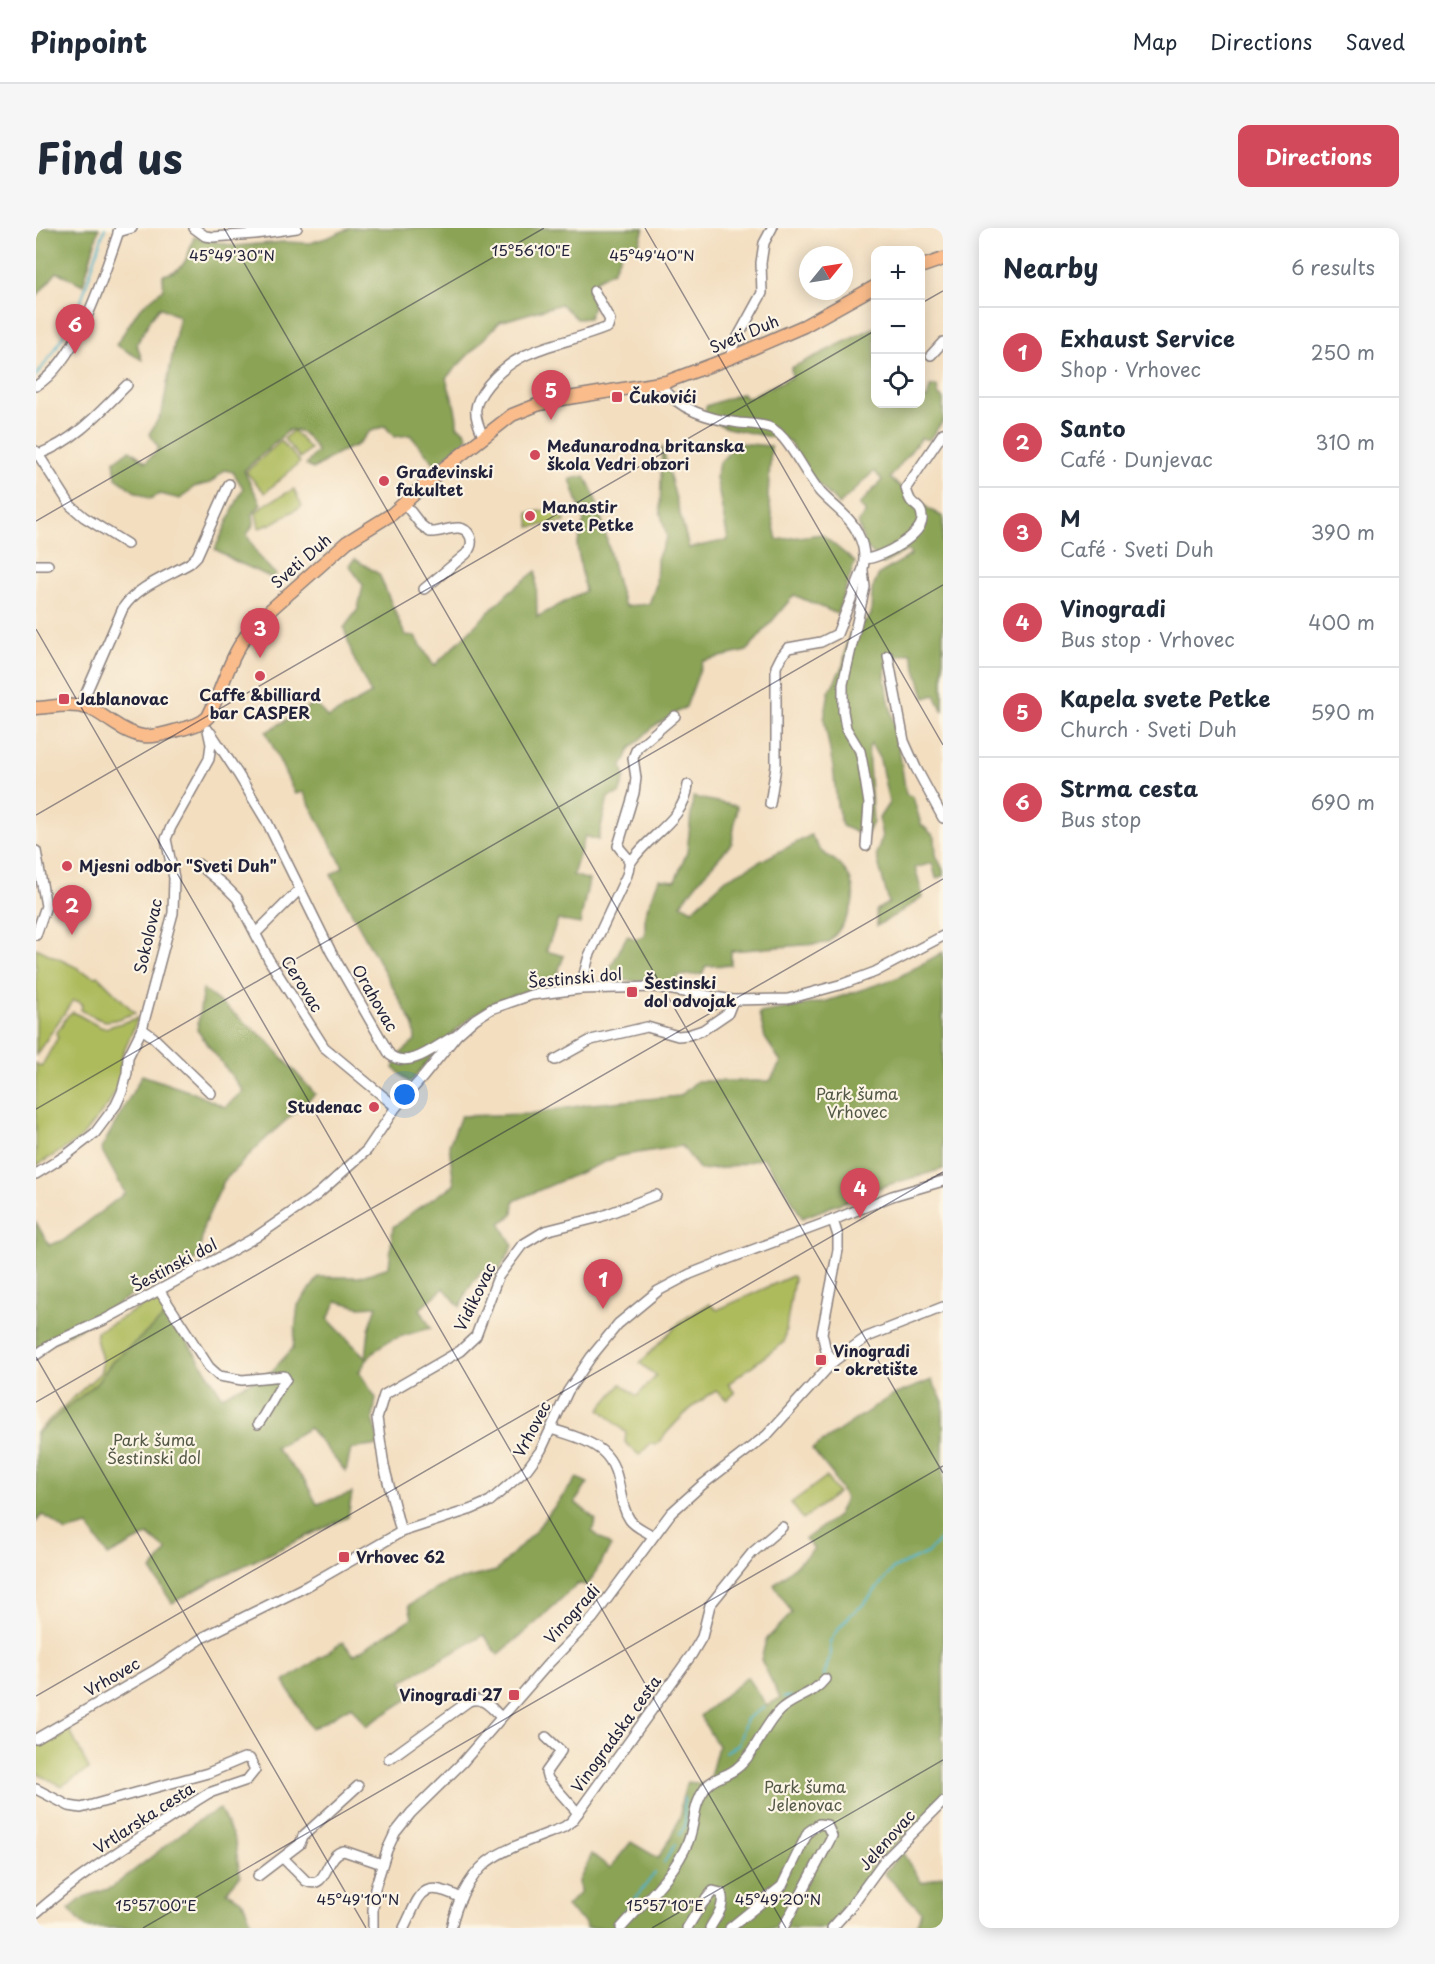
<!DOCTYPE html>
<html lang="en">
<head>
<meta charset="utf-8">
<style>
  :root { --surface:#fff; --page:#f6f6f7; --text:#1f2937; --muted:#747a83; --line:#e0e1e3; --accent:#d1495b }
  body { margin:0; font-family:"Playpen Sans",sans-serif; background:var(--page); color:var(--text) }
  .controls { position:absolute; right:18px; top:18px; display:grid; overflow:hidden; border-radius:12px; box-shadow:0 3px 15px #0003 }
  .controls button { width:54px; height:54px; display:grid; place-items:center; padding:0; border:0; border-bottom:2px solid var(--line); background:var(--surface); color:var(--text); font:30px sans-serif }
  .compass { position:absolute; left:763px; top:18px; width:54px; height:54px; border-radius:50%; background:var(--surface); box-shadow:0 3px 15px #0003; rotate:60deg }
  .you { position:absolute; left:369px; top:867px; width:21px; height:21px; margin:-15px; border:4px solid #fff; border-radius:50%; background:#1a73e8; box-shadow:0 0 0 9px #1a73e833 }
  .badge { display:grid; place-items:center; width:39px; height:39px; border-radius:50%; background:var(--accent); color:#fff; font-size:20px; font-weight:700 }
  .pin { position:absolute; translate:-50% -50px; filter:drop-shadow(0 2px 3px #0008) }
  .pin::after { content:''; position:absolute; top:32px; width:21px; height:18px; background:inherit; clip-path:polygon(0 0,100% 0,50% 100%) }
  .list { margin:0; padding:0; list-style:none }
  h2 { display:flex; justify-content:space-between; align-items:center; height:78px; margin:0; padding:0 24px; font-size:26px }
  h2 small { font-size:20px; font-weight:400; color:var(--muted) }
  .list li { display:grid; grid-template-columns:39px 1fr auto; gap:18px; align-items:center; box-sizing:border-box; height:90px; padding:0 24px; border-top:2px solid var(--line) }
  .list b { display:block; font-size:22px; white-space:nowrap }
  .list p { margin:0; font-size:20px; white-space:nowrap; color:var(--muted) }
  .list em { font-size:20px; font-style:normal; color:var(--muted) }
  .icon { flex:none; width:33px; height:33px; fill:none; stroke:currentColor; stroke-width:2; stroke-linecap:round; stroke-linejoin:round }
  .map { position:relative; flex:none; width:907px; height:1700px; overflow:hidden; border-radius:12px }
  header { display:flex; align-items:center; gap:36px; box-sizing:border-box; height:84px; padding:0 30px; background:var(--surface); border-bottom:2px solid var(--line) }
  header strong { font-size:28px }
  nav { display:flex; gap:33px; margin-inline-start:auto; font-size:21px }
  .intro { display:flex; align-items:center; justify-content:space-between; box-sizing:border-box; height:144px; padding:0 36px }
  h1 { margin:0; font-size:42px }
  .button { padding:15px 27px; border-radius:12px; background:var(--accent); color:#fff; font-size:21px; font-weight:700 }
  main { display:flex; gap:36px; padding:0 36px }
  aside { flex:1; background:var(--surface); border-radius:12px; box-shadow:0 3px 15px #0003 }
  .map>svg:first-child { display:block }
  .green { fill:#aebb5d; stroke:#686e4c; stroke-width:1.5 }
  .forest { fill:#8aa354; stroke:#566248; stroke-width:1.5; fill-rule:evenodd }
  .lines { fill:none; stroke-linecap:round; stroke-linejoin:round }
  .stream { stroke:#4bb3ca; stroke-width:2 }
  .minor-casing { stroke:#8a807e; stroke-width:12 }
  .major-casing { stroke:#8a807e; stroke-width:15 }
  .minor { stroke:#fff; stroke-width:9 }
  .major { stroke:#fabc8b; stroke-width:12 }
  .ticks { fill:none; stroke:#22223b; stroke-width:1.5; stroke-opacity:0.45 }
  .poi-dot { fill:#d1495b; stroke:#fcf5e5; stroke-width:2 }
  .labels { text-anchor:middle; stroke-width:4.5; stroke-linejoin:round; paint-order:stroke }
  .street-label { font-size:16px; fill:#22223b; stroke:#fcf5e5 }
  .poi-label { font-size:16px; font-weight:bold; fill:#22223b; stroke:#fcf5e5; text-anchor:start }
  .park-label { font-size:16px; fill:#535847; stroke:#fcf5e5 }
  .ticks-label { font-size:15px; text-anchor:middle; fill:#22223b; stroke:#fcf5e5; stroke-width:4.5; stroke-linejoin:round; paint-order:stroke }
</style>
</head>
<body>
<header>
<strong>Pinpoint</strong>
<nav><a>Map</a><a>Directions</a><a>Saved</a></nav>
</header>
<div class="intro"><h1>Find us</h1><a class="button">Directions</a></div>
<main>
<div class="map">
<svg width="907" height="1700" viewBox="0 0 907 1700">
  <rect width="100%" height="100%" fill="#fcf5e5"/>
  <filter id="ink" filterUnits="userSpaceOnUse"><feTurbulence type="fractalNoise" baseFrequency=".0167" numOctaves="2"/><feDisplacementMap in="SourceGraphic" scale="12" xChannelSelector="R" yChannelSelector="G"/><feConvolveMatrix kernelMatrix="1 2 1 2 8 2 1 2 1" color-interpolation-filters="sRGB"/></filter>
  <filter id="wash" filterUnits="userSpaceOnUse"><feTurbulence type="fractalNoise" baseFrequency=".008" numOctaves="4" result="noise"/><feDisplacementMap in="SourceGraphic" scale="24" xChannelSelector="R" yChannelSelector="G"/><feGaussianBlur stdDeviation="1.35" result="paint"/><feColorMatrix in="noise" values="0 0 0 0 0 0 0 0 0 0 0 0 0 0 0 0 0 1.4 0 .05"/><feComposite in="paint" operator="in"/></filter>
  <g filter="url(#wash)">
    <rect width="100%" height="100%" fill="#f3dec0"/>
    <g class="green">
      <path d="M257,202L274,221L264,230L248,211Z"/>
      <path d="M245,213L264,234L229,265L210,244Z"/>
      <path d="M258,261L266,278L237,295L223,300L220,285L228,277Z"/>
      <path d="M527,280L529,294L494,299L492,285Z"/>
      <path d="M0,720L42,740L44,743L60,749L62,748L99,785C70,795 71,797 45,782L46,777L44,774L37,772L0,827Z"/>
      <path d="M37,784L64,799L69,800L102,790L86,828L85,846L81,860L72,877L43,912L0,938V835L5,839L22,809L20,806L32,787Z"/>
      <path d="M756,1048L758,1050L748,1114L692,1156L699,1165L691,1172L680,1163C655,1177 638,1196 620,1217L615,1215L603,1227L589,1214L590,1205L564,1181L585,1156L601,1168L620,1148L604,1135L645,1093L673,1076L681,1082Z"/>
      <path d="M121,1070L133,1085L76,1134L61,1155L0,1206V1204L64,1145C71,1130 58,1118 60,1104Z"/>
      <path d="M790,1249L802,1265L767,1291L755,1275Z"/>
      <path d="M32,1499L53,1541L26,1558L0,1545V1518L6,1513Z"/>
    </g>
    <g class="forest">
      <path d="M0,0H63L47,57L21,44L0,69Z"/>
      <path d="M314,0H608L603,17L597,16L588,20L577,43L560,52L552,63L558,75L553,90L541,91L525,76L464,94L410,150C414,166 422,182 421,198L429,203L432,210L400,237L374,207L358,209L349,198L333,204L321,217L302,225L277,241L270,237L281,223C275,212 266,200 253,202L208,243L225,276L217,286L218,295L211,307L224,330L240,347L236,350L197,332L179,321L207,260L197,244L189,242L174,255L158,259L144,271L124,266L114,271L98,263L80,250L78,233L94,222L110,234L123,220L113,206L126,185L143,89L124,79L116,89L101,116L106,132L80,117L103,81L127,61V47C151,42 151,29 158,9L199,18L248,14L274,15L293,9Z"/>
      <path d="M839,99L840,176H884L885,154L888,157L886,168L891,171L894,159L901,158L902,166L907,171V193L893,212L885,210L854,250L893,281L907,289V484L899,467L889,470L875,425L850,431L849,454L863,520L870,566L877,569L885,596L899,609L900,627L907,642V648L900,650L896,635L879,640L887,668L874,678L841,698L840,682L853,675L840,626L846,610L843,590L853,575L844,532L835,516L832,522L837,594L830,609L806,598L801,577L797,539L788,491L793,464L807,437L811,414L821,388L828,395L835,387L836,362L843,346L875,327L872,322L847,336L829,318L822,294L830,284L823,277L846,252L838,243L803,277L772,245L753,213L691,200L668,190L670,178L707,165L710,170L756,149L755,140Z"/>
      <path d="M702,215L735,218L732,269L741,312L785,306L819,334L801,386L758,367L711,423L667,433L650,479L618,498L594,521L586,539L589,550L583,566L572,569L562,612L549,608L537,647L553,652L544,696L522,692L510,723L528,728L516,760C447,764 414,805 374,855L358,840L364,826L379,813L378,798L295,647L307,639L267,564L259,566L230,504L279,475L292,490L335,466L317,429L308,400L322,381L327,357L313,337L319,331L343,346L369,407L379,408L398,438L473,364L500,343L501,389L549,363L541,318L548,293L534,251L549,248C571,287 572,336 589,378L613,376L620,357L621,331L631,309L624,283L626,218L653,320L692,312L680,249L683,235Z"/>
      <path d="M657,569L701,578L696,615L665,650L645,676L656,682L690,651L775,607C778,612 781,618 785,623C790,627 796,630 801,634C831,661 815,690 792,715L695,723V737L670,738L666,746L642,748L641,754L568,752L591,708L600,711L609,707V686L623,651L639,653L651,624Z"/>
      <path d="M907,724V941L848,958L766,990L751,963L727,930L689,940L664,942L646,918L583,928L478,973L477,987L464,995L477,1018L458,1052L446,1042L431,1063L424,1079L408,1060L384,1081L395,1100C360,1110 343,1110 323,1144L340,1170L337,1190L343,1217L315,1221L310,1244L273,1200L239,1220L269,1253L281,1276L316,1265L312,1289L188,1347L136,1375L115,1342L131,1323L112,1307L72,1328L52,1298L30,1304L14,1291L6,1287L0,1294V1206L61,1155L76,1134L133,1085L186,1168L236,1143L257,1120L262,1077L283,1049H323L353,1039L357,999L379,982L418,957L413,917L425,888L493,886L555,876L644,868L661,853H734L745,834L729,810L723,785L791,773L861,750ZM301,1073L323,1079L341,1078L333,1101L330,1130L292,1091Z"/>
      <path d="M167,761L230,811L279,866L224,916L188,953L168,997L163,1029L104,1061L52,1096L0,1122V994L13,1017L28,1012L89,965L65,921L106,847L158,865L189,879L207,863L161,802Z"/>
      <path d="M896,1152L907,1174V1506L904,1511H907V1570L895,1584L844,1630L793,1700H550L549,1695L530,1679L544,1664L543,1653L556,1626L574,1640L595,1614L622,1630L636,1608L645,1586V1575L651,1554L669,1556L673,1553L682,1518L664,1488L711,1449L731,1478L744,1470L725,1432L730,1412L756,1385L738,1357L778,1321L769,1311L801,1288L809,1271L797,1247L776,1221L855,1168Z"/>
      <path d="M541,1250L552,1255L539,1274L560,1292L556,1303L575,1318L552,1357L541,1356L504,1391L462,1427L448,1407L366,1453L374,1470L330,1498L315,1478L276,1501L248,1454L307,1414L318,1427L376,1390L373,1377L410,1355L460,1343L500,1302Z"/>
      <path d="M184,1581L199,1613L204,1648L190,1664L206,1672L218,1700H50L33,1681L48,1669L75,1660L163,1592Z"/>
      <path d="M866,1624L886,1655L907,1647V1700H880L885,1683L848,1645Z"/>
    </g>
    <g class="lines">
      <g class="stream">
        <path d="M0,148L17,125L43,79L69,0"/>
        <path d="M788,1448L795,1425L794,1414L800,1404L814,1387L827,1377L857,1341L891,1325L907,1309"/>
        <path d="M748,1469H756"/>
        <path d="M689,1524L702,1517L710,1491L728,1479"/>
        <path d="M643,1607L649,1598L648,1570"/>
        <path d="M628,1635L639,1616"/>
        <path d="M588,1685L619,1645"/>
      </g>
    </g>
  </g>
  <g filter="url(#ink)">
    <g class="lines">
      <defs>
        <g id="minor">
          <path d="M158,0L169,8L177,9L219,6L261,0"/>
          <path d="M82,4L96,0"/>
          <path d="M895,127L907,114"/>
          <path d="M694,130L697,118L726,65L725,35L728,15L736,0"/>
          <path d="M624,156C642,182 673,191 703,195C714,196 726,196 735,200C753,208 770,249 785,265C797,278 815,289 822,306C828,317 829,330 827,341L801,406L785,414L752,420L745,429L740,439V538L734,576"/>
          <path d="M0,158C43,131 68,46 84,0"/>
          <path d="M447,208C437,186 436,177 452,157C485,116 527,118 572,99L574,92L558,63"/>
          <path d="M0,223L35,278L48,289L91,316"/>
          <path d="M3,226C40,212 64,184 91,157"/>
          <path d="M368,275L385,297L394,304C407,305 426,292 434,308C437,315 435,320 430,326L388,361"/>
          <path d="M829,331C845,330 889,307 886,288C885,279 880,279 875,273C873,270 871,264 870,260L907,205"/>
          <path d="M0,337H12"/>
          <path d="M827,343L829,359L807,456V483L810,500L824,523L827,538L833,576L830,618"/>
          <path d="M852,428L868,513L880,540L907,590"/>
          <path d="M44,479L87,380C102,358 132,348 154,335L161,328L193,256"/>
          <path d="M175,505L202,546L231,594L295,724L354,827C374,842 399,818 417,809"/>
          <path d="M0,623L10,678L0,707"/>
          <path d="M595,634C613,606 648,593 652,557"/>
          <path d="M162,636L189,658L201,670L233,732L288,819L360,879"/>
          <path d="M220,705L263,662"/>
          <path d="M544,761L553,728L591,647C596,629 592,632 582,618L598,565L600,550L597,530L601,520L639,488"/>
          <path d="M106,801L117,809L175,865"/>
          <path d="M519,832L555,812L611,799L642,808L652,807L667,802L692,785L697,772"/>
          <path d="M0,946L29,928L59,905L80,877L86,864L91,845L92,829L106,801L137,685L138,650L130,611L135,599L173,531L175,516L172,502"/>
          <path d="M797,992L802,1008V1022L786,1105L790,1123L798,1133"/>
          <path d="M123,1062L173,1139L183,1148L206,1152L248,1148L250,1151C239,1165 233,1181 222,1196"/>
          <path d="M0,1127L19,1114L68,1092L188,1027L220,1009L281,967L331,922L360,879L387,849L421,807L439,791L455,781L495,767L544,761L619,759L697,772L752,771L807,756L839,744L907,708"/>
          <path d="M515,1201C532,1206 553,1212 566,1223C588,1242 580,1272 594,1292C599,1299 610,1303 617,1308"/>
          <path d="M365,1304L348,1238L341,1190L348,1167L424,1123L440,1108L462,1049L486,1017L509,1003L564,989L620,967"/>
          <path d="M510,1509L525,1523L510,1544L512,1551L542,1585"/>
          <path d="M0,1511L119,1442L168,1409L271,1358L365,1304L436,1281L454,1273L491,1241L505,1222L532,1163L555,1129L582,1096L622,1063L654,1046L692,1031L797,992L856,968L907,953"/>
          <path d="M353,1531L433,1473C448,1468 455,1480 465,1489"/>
          <path d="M0,1561L33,1578L45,1580L172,1545L208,1530L214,1531L219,1542L211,1552L173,1565L160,1573C106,1609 48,1642 0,1685"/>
          <path d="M247,1630L270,1653C292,1663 289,1625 308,1623L346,1636"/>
          <path d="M222,1648L264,1616L267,1608L322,1558"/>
          <path d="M337,1700V1682L339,1660L351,1622L359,1605L375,1585L426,1535L512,1436L557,1390L635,1285L666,1257L731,1207L798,1133L831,1109L907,1079"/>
          <path d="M368,1700C385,1666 384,1650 425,1670"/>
          <path d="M415,1700C420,1676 432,1650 451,1634C469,1620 506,1608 528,1599L536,1593L656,1426L666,1409L674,1377L716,1325L746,1299"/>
          <path d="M585,1700C607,1675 639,1646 652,1614C660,1593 656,1578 670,1559C678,1549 692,1548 701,1540C720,1525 727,1498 744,1482C758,1469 777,1467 789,1451"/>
          <path d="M651,1700L666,1676L677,1663L685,1665C690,1678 680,1689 674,1700"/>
          <path d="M694,1700L746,1658L772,1604L783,1596L791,1597L796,1608L747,1700"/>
          <path d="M796,1700L813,1681L848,1633L907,1574"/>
        </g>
        <g id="major">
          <path d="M884,39L907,31"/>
          <path d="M0,480C17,479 34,475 52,480C61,483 68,489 76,494C103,512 112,511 142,502C153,499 164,497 172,489C190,454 194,422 223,392L311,314L356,286L403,244L476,187L501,177L520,172L630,154L694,130L768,98L840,58"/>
        </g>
      </defs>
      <use href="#minor" class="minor-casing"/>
      <use href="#major" class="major-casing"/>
      <use href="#minor" class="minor"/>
      <use href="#major" class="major"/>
    </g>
  </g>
  <path class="ticks" d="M188,0L907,1245M609,0L907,517M884,76L907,63M0,293L508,0M0,401L750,1700M0,587L840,102M0,881L907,357M0,1129L330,1700M0,1174L907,651M0,1468L907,944M107,1700L907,1238M616,1700L907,1532"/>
  <g class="poi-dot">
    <rect x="575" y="163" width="12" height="12" rx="3"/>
    <circle cx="499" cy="227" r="6"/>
    <circle cx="348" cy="253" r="6"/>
    <circle cx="494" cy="288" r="6"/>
    <circle cx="224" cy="448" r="6"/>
    <rect x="22" y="465" width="12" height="12" rx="3"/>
    <circle cx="31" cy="638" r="6"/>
    <rect x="590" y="758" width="12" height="12" rx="3"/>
    <circle cx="338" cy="879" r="6"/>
    <rect x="779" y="1126" width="12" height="12" rx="3"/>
    <rect x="302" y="1323" width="12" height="12" rx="3"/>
    <rect x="472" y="1461" width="12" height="12" rx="3"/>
  </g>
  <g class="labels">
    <g class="street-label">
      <text transform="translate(708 106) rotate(-23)" y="6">Sveti Duh</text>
      <text transform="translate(265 333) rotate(-41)" y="6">Sveti Duh</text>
      <text transform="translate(112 708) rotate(-77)" y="6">Sokolovac</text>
      <text transform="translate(539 750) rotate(-5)" y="6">Šestinski dol</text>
      <text transform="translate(266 756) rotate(58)" y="6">Cerovac</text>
      <text transform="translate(339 770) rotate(60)" y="6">Orahovac</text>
      <text transform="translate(138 1037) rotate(-28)" y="6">Šestinski dol</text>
      <text transform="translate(439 1069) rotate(-64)" y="6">Vidikovac</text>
      <text transform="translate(496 1201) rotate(-62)" y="6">Vrhovec</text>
      <text transform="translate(536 1386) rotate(-48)" y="6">Vinogradi</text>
      <text transform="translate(76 1449) rotate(-30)" y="6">Vrhovec</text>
      <text transform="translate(580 1506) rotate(-54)" y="6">Vinogradska cesta</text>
      <text transform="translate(108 1590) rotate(-33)" y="6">Vrtlarska cesta</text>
      <text transform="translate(851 1612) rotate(-48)" y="6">Jelenovac</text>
    </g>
    <g class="poi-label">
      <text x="593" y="175">Čukovići</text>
      <text x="511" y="224">Međunarodna britanska<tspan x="511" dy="18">škola Vedri obzori</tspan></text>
      <text x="360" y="250">Građevinski<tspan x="360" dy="18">fakultet</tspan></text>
      <text x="506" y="285">Manastir<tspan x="506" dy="18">svete Petke</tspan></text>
      <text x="224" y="473" text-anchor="middle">Caffe &amp;billiard<tspan x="224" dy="18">bar CASPER</tspan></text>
      <text x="40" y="477">Jablanovac</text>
      <text x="43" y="644">Mjesni odbor "Sveti Duh"</text>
      <text x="608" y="761">Šestinski<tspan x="608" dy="18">dol odvojak</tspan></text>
      <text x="326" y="885" text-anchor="end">Studenac</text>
      <text x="797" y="1129">Vinogradi<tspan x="797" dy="18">- okretište</tspan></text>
      <text x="320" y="1335">Vrhovec 62</text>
      <text x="466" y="1473" text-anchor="end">Vinogradi 27</text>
    </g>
    <g class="park-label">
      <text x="821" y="872">Park šuma<tspan x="821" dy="18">Vrhovec</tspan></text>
      <text x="118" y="1218">Park šuma<tspan x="118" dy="18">Šestinski dol</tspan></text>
      <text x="769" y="1565">Park šuma<tspan x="769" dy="18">Jelenovac</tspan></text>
    </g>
  </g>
  <g class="ticks-label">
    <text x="495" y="28">15°56'10"E</text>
    <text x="196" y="33">45°49'30"N</text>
    <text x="616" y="33">45°49'40"N</text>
    <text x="322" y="1677">45°49'10"N</text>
    <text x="742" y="1677">45°49'20"N</text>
    <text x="120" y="1683">15°57'00"E</text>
    <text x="629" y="1683">15°57'10"E</text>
  </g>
</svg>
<div class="controls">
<button>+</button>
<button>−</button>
<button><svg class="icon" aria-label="locate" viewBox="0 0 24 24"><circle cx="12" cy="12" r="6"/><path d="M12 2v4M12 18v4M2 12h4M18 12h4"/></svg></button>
</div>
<svg class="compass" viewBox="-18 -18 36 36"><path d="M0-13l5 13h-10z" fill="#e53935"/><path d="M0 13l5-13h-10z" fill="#747a83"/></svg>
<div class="you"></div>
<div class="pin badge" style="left:567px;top:1081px">1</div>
<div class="pin badge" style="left:36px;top:707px">2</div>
<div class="pin badge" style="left:224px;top:430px">3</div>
<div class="pin badge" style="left:824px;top:990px">4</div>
<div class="pin badge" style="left:515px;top:192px">5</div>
<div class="pin badge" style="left:39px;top:126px">6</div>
</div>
<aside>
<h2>Nearby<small>6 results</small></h2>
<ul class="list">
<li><span class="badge">1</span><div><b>Exhaust Service</b><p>Shop · Vrhovec</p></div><em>250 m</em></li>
<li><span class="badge">2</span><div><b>Santo</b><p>Café · Dunjevac</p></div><em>310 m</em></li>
<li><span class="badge">3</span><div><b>M</b><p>Café · Sveti Duh</p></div><em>390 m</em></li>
<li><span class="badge">4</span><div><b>Vinogradi</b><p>Bus stop · Vrhovec</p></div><em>400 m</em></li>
<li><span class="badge">5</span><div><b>Kapela svete Petke</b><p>Church · Sveti Duh</p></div><em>590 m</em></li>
<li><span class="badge">6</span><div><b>Strma cesta</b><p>Bus stop</p></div><em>690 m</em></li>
</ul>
</aside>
</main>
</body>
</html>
